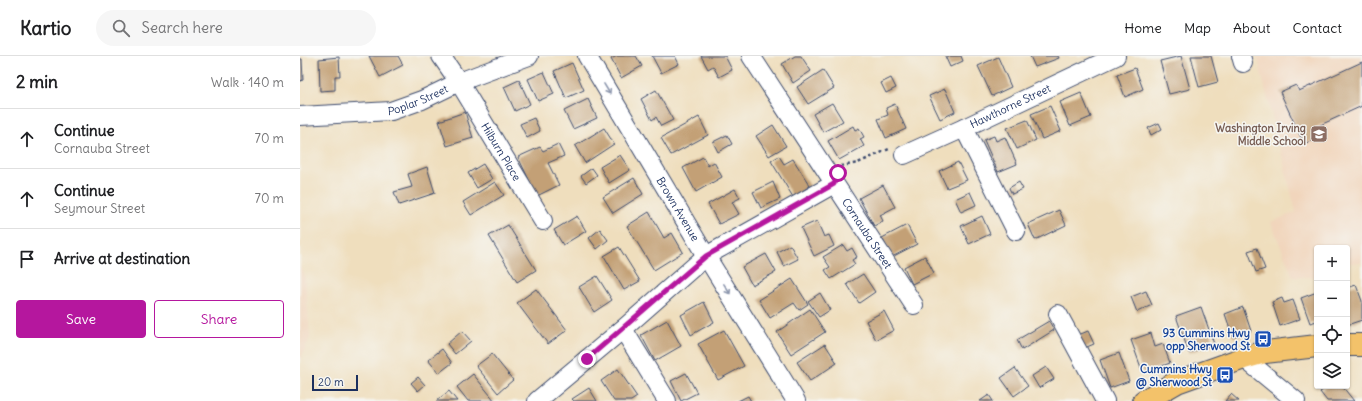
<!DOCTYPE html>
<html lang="en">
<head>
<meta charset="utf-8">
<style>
  :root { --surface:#fff; --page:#f6f6f6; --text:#202124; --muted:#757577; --line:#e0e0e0; --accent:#b5179e }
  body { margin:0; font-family:Delius,sans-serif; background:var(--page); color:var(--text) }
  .controls { position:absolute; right:12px; bottom:12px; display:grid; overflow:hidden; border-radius:4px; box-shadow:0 1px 3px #0004 }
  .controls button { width:36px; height:36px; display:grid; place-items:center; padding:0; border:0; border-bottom:1px solid var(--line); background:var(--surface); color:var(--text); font:20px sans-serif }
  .scale { position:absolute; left:12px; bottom:10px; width:46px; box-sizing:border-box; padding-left:4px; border:2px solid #1b2f5e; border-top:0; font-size:11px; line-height:14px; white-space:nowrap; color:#1b2f5e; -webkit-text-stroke:3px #f6f6f2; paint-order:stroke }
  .stop { position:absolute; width:12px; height:12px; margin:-9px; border:3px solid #b5179e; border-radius:50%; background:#fff }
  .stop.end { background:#b5179e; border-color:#fff; box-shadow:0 1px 4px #0008 }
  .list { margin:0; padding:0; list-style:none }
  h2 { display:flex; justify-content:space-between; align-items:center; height:52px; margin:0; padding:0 16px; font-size:17px }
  h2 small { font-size:13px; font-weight:400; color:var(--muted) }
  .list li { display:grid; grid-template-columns:26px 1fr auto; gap:12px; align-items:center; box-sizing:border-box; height:60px; padding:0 16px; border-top:1px solid var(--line) }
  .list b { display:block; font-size:15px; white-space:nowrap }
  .list p { margin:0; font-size:13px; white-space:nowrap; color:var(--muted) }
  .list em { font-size:13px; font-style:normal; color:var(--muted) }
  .actions { display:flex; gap:8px; padding:12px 16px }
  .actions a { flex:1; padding:9px 0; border:1px solid var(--accent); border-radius:4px; text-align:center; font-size:14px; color:var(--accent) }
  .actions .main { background:var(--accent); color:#fff }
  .icon { flex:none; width:22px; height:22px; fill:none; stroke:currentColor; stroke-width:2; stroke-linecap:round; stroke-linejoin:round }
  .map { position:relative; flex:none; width:1062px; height:345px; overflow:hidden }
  header { display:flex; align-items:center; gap:24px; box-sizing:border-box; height:56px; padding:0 20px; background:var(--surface); border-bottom:1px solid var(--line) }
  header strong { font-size:19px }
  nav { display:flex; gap:22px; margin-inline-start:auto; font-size:14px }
  .search { width:280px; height:36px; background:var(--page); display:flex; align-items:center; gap:10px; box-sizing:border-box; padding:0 14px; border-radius:22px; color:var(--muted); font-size:15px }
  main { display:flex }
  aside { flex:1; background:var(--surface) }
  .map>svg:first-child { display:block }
  .built { fill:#f1d5bc }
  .building { fill:#c3a076 }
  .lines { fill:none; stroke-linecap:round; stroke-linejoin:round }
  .minor-casing { stroke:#3b496c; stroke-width:20 }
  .major-casing { stroke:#3b496c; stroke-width:24 }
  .path { stroke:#3b496c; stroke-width:2.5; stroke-dasharray:3 3; stroke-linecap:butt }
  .minor { stroke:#fff; stroke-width:18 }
  .major { stroke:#f3c26a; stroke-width:22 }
  .oneway { stroke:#8d97ae }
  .route { stroke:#b5179e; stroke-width:5 }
  .labels { text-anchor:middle; stroke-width:3; stroke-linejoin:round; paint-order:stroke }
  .street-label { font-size:11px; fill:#1b2f5e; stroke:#f6f6f2 }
  .education-label { font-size:11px; font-weight:bold; fill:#785e54; stroke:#f6f6f2; text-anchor:end }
  .transit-label { font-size:11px; font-weight:bold; fill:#164399; stroke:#f6f6f2; text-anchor:end }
</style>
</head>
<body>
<header>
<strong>Kartio</strong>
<div class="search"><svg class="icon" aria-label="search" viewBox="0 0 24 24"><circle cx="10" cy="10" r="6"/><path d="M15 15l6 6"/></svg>Search here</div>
<nav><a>Home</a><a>Map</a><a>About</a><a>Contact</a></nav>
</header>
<main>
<aside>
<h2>2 min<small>Walk · 140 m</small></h2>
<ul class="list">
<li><svg class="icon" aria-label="ahead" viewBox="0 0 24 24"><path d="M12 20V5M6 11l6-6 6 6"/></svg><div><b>Continue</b><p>Cornauba Street</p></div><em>70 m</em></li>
<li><svg class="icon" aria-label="ahead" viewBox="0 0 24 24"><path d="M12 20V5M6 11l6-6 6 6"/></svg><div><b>Continue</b><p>Seymour Street</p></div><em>70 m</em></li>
<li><svg class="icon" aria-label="arrive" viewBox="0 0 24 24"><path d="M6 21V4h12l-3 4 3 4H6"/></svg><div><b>Arrive at destination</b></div></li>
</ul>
<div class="actions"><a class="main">Save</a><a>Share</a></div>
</aside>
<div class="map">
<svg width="1062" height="345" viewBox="0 0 1062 345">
  <rect width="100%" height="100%" fill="#f6f6f2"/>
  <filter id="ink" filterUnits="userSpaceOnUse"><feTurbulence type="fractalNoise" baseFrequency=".025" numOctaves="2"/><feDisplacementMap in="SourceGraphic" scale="8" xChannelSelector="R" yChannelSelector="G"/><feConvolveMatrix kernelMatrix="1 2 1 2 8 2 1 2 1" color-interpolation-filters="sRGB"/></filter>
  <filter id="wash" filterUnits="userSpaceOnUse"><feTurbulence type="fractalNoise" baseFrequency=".012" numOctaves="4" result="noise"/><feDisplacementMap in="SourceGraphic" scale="16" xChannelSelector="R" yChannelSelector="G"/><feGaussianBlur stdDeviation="0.9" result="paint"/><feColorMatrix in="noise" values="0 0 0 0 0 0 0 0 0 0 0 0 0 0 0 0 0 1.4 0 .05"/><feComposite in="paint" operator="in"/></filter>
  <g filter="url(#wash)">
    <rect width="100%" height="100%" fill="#efdebd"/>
    <g class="built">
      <path d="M957,0H1062V207H1047V192H1017V221H993L971,166L996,156Z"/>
      <path d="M0,210L5,222L10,281L0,305Z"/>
    </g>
    <g id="blocks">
      <g class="building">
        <path d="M69,0H98L103,9L80,21Z"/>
        <path d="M317,0H336L342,10L321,22L311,3Z"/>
        <path d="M352,0H375L379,8L361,17Z"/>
        <path d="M401,0H425L432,14L419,21L413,10L408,13Z"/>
        <path d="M495,0H501L511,15L493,27L482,8Z"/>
        <path d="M645,0H661L663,5L650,11Z"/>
        <path d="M730,0H758L759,2L735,11Z"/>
        <path d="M881,0L890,33L869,38L860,5Z"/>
        <path d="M891,0H911L918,26L899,31Z"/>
        <path d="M39,1L40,20H35V34L20,35L19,3Z"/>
        <path d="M698,1L711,31L692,40L678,10Z"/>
        <path d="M0,3H2L3,24L0,25Z"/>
        <path d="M1062,6V50L1016,71L1020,81L1004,88L980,36L996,29L999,35Z"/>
        <path d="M272,7L284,34L266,42L254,15Z"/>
        <path d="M835,12L843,33L825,41L817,19Z"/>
        <path d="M523,14L534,32L508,48L497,31Z"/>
        <path d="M244,16L254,38L238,45L228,23Z"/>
        <path d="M591,22L596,32L586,37L581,27Z"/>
        <path d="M219,24L230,48L215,55L204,31Z"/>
        <path d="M645,33L655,56L640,63L629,40Z"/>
        <path d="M356,34L373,64L361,70L356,61L352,64L341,43Z"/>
        <path d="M781,37L791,61L770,70L760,46Z"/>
        <path d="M288,43L297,62L273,73L264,55Z"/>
        <path d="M532,47L543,65L523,76L513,58Z"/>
        <path d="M595,48L606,73L586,82L578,63L588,59L586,52Z"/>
        <path d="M750,50L761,75L742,83L731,58Z"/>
        <path d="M165,56L173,82L147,90L139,65Z"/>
        <path d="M399,61L408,79L371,99L361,82Z"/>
        <path d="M234,62L240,75L227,82L220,68Z"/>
        <path d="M727,64L736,84L717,93L707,72Z"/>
        <path d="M859,67L862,73L851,79L848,72Z"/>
        <path d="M473,69L486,90L469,100L456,80Z"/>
        <path d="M553,70L555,74L559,72L564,81L560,83L564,90L539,104L528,85Z"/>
        <path d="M304,72L314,88L285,107L275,90Z"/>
        <path d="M427,79L432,88L418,96L413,86Z"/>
        <path d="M694,80L696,85L705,81L717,108L698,116L684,84Z"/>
        <path d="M258,88L264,100L248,107L259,129L237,140L218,101L240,91L243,95Z"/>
        <path d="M320,99L330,114L309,127L300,111Z"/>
        <path d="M479,100L484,108L493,103L510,130L493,141L471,105Z"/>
        <path d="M403,101L408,110L414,106L422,121L396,136L383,112Z"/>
        <path d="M658,106L667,124L647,132L639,115Z"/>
        <path d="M183,108L192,123L177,132L168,117Z"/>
        <path d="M127,111L135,137L99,149L94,136L112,131L108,118Z"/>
        <path d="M292,112L297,119L286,127L281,120Z"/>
        <path d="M334,122L343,138L313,157L303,141Z"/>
        <path d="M195,126L204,139L171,159L163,146Z"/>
        <path d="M473,126L480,143L461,152L453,136Z"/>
        <path d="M719,126L723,133L712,138L709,132Z"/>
        <path d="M583,129L595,151L580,159L583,165L574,170L559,142Z"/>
        <path d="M435,133L440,142L432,146L439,158L419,168L408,148Z"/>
        <path d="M670,136L676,149L661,156L655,143Z"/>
        <path d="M759,154L766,169L735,184L728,168Z"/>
        <path d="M349,156L364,182L372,177L383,196L354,214L327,170Z"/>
        <path d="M277,160L286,175L263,189L254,174Z"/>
        <path d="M682,160L690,178L669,188L661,170Z"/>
        <path d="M517,165L524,181L529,179L534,190L514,200L501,172Z"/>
        <path d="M208,169L236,214L217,226L189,180Z"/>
        <path d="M607,169L617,188L592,201L582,182Z"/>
        <path d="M300,173L308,184L297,193L289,182Z"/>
        <path d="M490,189L498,203L484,210L477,196Z"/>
        <path d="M543,189L547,195L552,192L557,201L552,204L555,208L531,223L525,214L530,211L523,201Z"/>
        <path d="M319,191L340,225L324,234L304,200Z"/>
        <path d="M957,192L965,213L956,216L948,195Z"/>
        <path d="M466,198L476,216L452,229L442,211Z"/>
        <path d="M625,200L634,217L612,228L604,211Z"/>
        <path d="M563,218L575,236L559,247L547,228Z"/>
        <path d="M297,220L312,244L294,256L279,231Z"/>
        <path d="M492,223L508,248L499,254L494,247L470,262L459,244Z"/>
        <path d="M1056,229L1062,245V264L1047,269V232Z"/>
        <path d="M236,233L267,274L248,288L217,247Z"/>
        <path d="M846,235L852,249L837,256L831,241Z"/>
        <path d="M1017,236V265L1010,267L1001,242Z"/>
        <path d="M520,237L530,254L519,261L508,245Z"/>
        <path d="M982,242L984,247L993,244L1000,263L980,270L972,246Z"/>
        <path d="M404,246L414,266L391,279L381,259Z"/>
        <path d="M901,251L914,288L889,297L876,260Z"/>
        <path d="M943,251L951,275L933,281L925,258Z"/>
        <path d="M510,253L525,276L491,298L477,276Z"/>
        <path d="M584,255L594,274L576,284L566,265Z"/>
        <path d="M367,264L381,290L355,305L341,279Z"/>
        <path d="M749,265L754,274L722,294L717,284Z"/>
        <path d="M424,274L444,310L418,324L398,288Z"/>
        <path d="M162,275L171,285L155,298L147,288Z"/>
        <path d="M788,275L794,288L782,293L776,280Z"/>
        <path d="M851,277L855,291L863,288L870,307L843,317L831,284Z"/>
        <path d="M525,288L537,307L510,325L497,306Z"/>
        <path d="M142,293L152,307L139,317L128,304Z"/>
        <path d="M819,297L829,325L810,332L800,304Z"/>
        <path d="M192,298L213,324L198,337L176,310Z"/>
        <path d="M746,311L754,323L739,332L732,320Z"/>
        <path d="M715,312L728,330L714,340L701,322Z"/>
        <path d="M318,313L337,341L331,345H314L301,325Z"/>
        <path d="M386,317L397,337L381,345L371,325Z"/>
        <path d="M173,318L195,345H168L157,331Z"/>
        <path d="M118,321L125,329L118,335L111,327Z"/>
        <path d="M1028,330H1042L1054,345H1027L1020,336Z"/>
        <path d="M289,332L297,345H274L272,343Z"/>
        <path d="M149,335L157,345H136Z"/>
        <path d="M931,338L939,345H925Z"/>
        <path d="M689,339L693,345H680Z"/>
        <path d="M448,340L451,345H438Z"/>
      </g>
    </g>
  </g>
  <g filter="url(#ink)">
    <use href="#blocks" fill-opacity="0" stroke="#3b496c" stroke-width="1"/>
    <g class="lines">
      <defs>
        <g id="minor">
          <path id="s1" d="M141,0L159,26L243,165"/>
          <path id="s2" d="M287,0L406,200L496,345"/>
          <path id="s3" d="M451,0L614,249"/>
          <path d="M941,0L943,7"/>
          <path id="s4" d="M0,60L91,55L122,44L159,26L229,0"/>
          <path d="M664,72L716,175"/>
          <path id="s5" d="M604,99L664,72L816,0"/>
          <path d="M758,258L805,345"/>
          <path d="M323,273L367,345"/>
          <path d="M944,302L996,345"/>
          <path d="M237,345L323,273L406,200L534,128"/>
        </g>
        <g id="major">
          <path d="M1047,289H1062"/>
          <path d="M844,345L877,326L944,302L965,296L1017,290"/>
        </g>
      </defs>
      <use href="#minor" class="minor-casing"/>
      <use href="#major" class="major-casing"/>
      <path class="path" d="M541,110L558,107L589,93"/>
      <use href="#minor" class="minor"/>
      <use href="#major" class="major"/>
    </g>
    <defs><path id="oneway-shaft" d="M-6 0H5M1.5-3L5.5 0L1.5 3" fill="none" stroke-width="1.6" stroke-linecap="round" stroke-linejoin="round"/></defs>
    <g class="oneway">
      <use href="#oneway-shaft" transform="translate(307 33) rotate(59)"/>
      <use href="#oneway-shaft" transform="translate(427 233) rotate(58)"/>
    </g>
  </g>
  <g class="lines" filter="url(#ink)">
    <path class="route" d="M287,303L406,200L534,128L538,117"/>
  </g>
  <defs>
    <symbol id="school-square" viewBox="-11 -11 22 22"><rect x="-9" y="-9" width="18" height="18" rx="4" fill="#8d6e63" stroke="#f6f6f2"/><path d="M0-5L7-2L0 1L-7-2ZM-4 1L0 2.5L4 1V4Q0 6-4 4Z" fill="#fff"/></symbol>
    <symbol id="bus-square" viewBox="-11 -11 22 22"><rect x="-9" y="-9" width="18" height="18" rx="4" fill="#1a4fb4" stroke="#f6f6f2"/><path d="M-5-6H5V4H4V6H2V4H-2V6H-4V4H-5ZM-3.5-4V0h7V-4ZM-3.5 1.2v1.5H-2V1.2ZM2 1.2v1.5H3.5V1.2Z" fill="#fff"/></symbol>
  </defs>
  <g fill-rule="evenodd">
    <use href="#school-square" x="1009" y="68" width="20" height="20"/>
    <use href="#bus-square" x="953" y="273" width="20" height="20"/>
    <use href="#bus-square" x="915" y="309" width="20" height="20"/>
  </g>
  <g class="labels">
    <g class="street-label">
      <text dy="4" stroke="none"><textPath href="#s4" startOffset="120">Poplar Street</textPath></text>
      <text dy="4" stroke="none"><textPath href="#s5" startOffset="117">Hawthorne Street</textPath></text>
      <text dy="4" stroke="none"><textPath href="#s1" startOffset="113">Hilburn Place</textPath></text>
      <text dy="4" stroke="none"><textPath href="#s2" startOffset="178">Brown Avenue</textPath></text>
      <text dy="4" stroke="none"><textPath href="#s3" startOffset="212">Cornauba Street</textPath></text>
    </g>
    <g class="education-label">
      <text x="1006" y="76">Washington Irving<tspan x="1006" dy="13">Middle School</tspan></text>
    </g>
    <g class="transit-label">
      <text x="950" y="281">93 Cummins Hwy<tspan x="950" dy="13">opp Sherwood St</tspan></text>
      <text x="912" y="317">Cummins Hwy<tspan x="912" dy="13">@ Sherwood St</tspan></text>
    </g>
  </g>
</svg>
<div class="controls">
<button>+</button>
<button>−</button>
<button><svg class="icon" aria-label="locate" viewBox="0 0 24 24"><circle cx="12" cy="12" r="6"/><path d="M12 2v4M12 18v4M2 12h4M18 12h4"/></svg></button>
<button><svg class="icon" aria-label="layers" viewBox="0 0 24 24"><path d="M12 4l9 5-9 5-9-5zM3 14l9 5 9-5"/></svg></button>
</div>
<div class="scale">20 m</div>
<div class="stop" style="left:538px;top:117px"></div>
<div class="stop end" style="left:287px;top:303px"></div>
</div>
</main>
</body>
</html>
